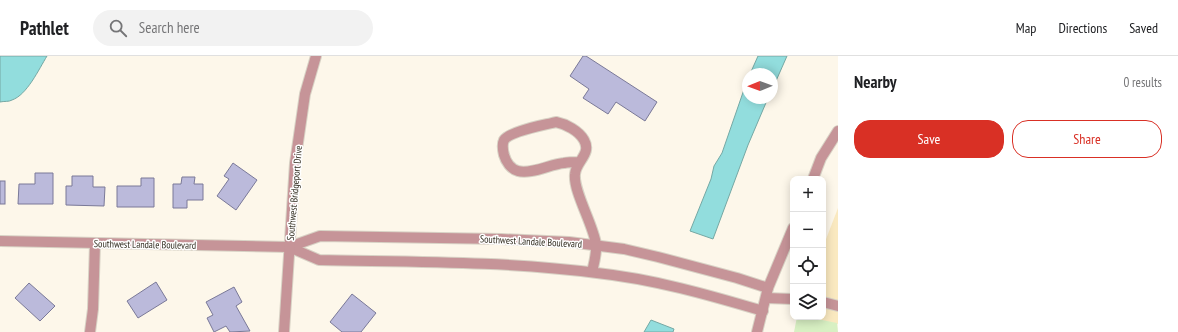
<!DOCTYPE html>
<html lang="en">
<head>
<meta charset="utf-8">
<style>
  :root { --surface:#fff; --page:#f2f2f2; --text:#202124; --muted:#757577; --line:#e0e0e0; --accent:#d93025 }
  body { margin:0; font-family:"PT Sans Narrow",sans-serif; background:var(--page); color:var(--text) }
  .controls { position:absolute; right:12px; bottom:12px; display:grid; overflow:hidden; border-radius:8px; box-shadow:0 2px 10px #0003 }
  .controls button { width:36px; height:36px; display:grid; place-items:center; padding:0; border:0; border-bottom:1px solid var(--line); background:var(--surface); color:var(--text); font:20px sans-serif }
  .compass { position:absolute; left:742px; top:12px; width:36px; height:36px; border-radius:50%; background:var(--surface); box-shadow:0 2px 10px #0003; rotate:269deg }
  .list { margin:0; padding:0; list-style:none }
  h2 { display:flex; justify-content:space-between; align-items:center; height:52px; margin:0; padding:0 16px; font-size:17px }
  h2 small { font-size:13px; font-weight:400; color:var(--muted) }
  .actions { display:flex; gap:8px; padding:12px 16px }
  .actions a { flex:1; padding:9px 0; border:1px solid var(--accent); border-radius:16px; text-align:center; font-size:14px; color:var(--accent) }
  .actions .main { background:var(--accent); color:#fff }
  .icon { flex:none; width:22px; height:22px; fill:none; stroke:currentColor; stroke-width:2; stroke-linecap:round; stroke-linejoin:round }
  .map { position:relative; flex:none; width:838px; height:276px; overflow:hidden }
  header { display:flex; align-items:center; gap:24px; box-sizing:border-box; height:56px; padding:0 20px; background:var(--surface); border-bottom:1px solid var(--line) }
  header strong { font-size:19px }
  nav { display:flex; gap:22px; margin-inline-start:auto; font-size:14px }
  .search { width:280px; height:36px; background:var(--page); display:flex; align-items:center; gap:10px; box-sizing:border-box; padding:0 14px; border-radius:22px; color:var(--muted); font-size:15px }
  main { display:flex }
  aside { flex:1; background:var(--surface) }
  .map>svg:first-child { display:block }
  .built { fill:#fae9c0 }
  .green { fill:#d8f0c3 }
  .water { fill:#92dddd; stroke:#75a8a4 }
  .building { fill:#bbbadb; stroke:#7a7998 }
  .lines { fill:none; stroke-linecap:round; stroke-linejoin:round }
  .minor-casing { stroke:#d8d2c5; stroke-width:12 }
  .minor { stroke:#c69498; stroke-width:10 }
  .labels { text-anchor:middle; stroke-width:3; stroke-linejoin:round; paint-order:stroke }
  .street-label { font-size:10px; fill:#312c1f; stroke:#fff }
</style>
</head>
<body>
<header>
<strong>Pathlet</strong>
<div class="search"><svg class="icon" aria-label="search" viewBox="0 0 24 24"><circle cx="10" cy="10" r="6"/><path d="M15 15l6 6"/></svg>Search here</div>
<nav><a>Map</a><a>Directions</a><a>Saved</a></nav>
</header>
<main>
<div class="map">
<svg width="838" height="276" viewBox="0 0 838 276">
  <rect width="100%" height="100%" fill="#fdf7ea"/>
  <path class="built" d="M838,152V268L808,261H823V191Z"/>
  <path class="green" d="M797,261H807L837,267L838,276H794Z"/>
  <g class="water">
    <path d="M0,0H47C39,13 27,39 12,44C9,46 4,45 0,46Z"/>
    <path d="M758,0H787L772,34V18H750Z"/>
    <path d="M748,22V42H768L748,89L713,183L690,175L711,123L714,110L722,97Z"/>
    <path d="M651,264L674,273L673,276H644Z"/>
  </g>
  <g class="building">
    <path d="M583,0H586L657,46L645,65L616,46L608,58L583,42L589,33L570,20Z"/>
    <path d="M233,107L257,124L236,154L217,140L229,123L224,120Z"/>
    <path d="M35,117H53V148H18L19,128H35Z"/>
    <path d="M72,120H93V131H105L104,150L66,149V130H72Z"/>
    <path d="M182,121H195L194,128H203V144H187V152H173V128H181Z"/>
    <path d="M141,122H154V151H117V130H141Z"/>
    <rect x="0" y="125" width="5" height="23"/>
    <path d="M156,226L167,244L138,262L127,245Z"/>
    <path d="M29,227L55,250L40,265L15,242Z"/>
    <path d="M234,231L242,246L236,250L250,275L230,276L226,270L214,276L207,262L213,259L206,246Z"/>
    <path d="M352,238L376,257L361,276H342L330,266Z"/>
  </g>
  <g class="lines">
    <defs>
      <g id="minor">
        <path d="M579,106C574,106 569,106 564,107C551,108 530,119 518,115C511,113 506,106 504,99C503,95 502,88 504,84C510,75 545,69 556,66C566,68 579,75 584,84C592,98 576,105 575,118C573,135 593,168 596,188C597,197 594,207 592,216"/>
        <path d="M813,123L821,102L838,75"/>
        <path d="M0,185L289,191L320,180L501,183L569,186L624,193L658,201L737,222L768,232"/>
        <path d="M289,191L319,204C411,206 505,205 597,217C653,223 709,239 763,255"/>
        <path d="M766,242L793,243"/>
        <path d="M823,246L838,250"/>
        <path d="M90,276L93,253L95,187"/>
        <path d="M284,276L295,107L305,38L316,0"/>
        <path d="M757,276L768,232L793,172"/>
      </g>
    </defs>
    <use href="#minor" class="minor-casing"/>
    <use href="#minor" class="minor"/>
  </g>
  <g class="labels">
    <g class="street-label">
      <text transform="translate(294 137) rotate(-85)" y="4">Southwest Bridgeport Drive</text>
      <text transform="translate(531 185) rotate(3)" y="4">Southwest Landale Boulevard</text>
      <text transform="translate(145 188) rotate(1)" y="4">Southwest Landale Boulevard</text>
    </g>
  </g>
</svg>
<div class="controls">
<button>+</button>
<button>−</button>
<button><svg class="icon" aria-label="locate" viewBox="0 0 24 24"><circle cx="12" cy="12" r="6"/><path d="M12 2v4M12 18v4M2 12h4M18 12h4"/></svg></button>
<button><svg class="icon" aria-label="layers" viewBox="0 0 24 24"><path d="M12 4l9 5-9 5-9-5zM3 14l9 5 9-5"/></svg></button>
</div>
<svg class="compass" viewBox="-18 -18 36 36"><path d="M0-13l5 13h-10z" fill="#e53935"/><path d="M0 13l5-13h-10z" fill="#757577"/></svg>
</div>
<aside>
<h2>Nearby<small>0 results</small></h2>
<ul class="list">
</ul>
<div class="actions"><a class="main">Save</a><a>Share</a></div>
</aside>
</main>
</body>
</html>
